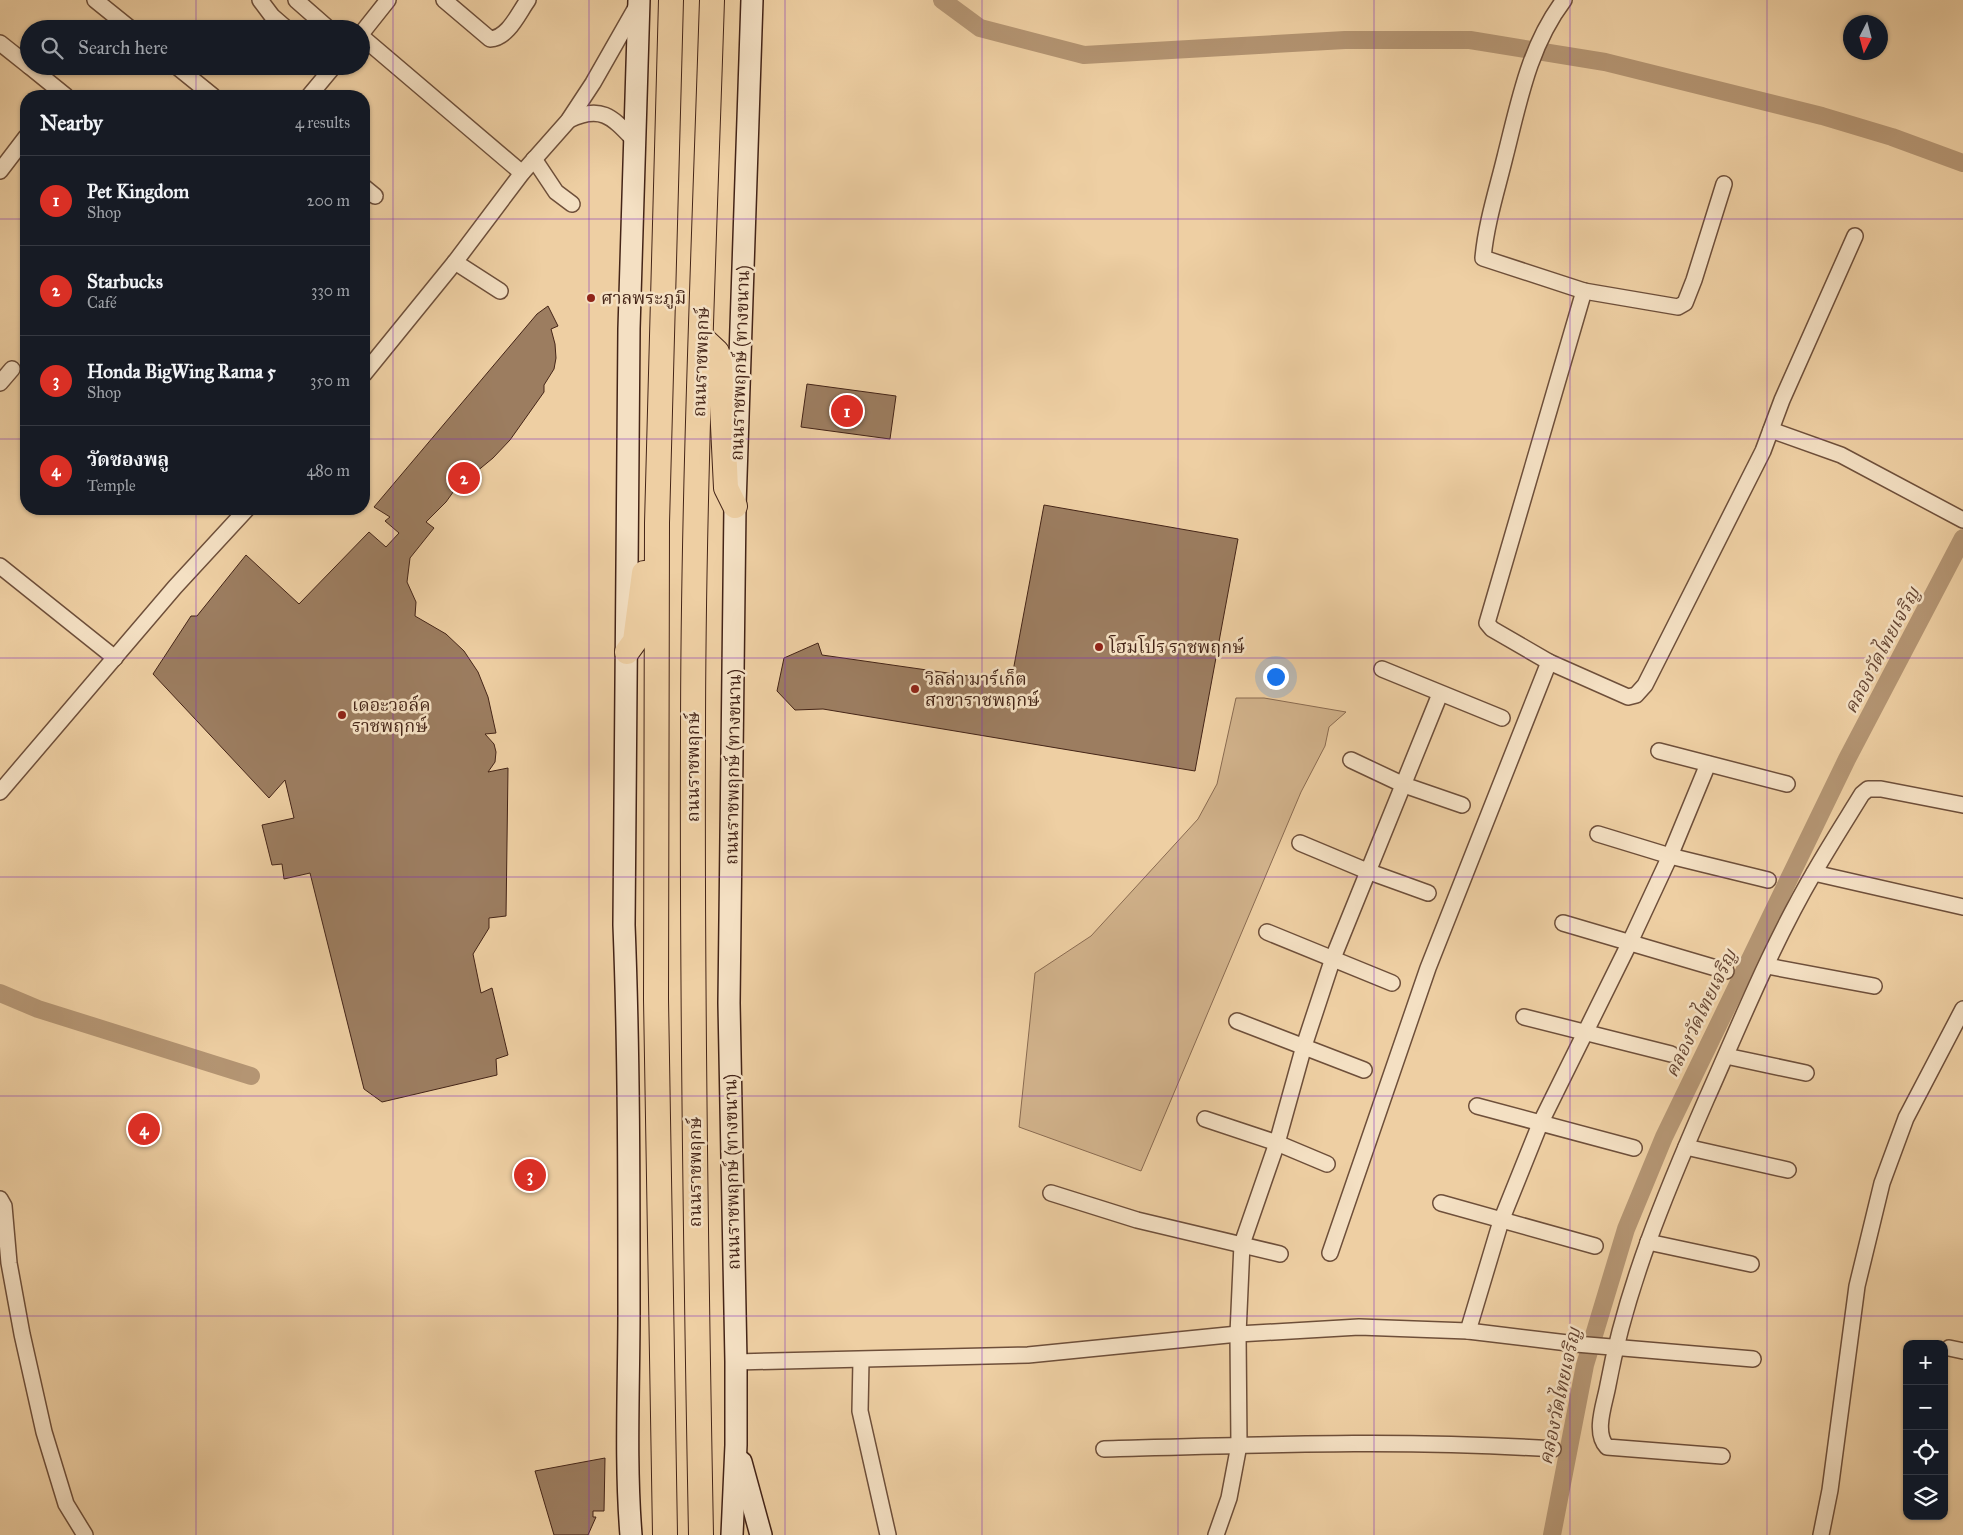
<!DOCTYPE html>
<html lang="en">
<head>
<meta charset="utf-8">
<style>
  :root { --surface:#171b24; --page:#20242c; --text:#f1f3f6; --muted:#9ea1a6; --line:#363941; --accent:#d93025 }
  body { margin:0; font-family:"IM FELL Great Primer","Noto Serif Thai",serif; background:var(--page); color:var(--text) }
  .controls { position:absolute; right:15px; bottom:15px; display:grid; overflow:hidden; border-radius:10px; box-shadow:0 1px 4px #0004 }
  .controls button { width:45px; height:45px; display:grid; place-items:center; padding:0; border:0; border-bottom:1px solid var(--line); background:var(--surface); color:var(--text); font:25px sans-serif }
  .compass { position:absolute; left:1843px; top:15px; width:45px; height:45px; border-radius:50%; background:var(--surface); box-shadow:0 1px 4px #0004; rotate:186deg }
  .you { position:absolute; left:1275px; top:676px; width:18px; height:18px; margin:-12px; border:4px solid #fff; border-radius:50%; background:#1a73e8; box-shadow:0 0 0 8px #1a73e833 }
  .badge { display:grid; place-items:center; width:32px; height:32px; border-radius:50%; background:var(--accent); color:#fff; font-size:16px; font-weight:700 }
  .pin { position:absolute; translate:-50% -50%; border:2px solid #fff; box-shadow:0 1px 5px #0006 }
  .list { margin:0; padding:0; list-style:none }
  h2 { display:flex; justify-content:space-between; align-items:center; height:65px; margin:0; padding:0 20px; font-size:21px }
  h2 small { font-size:16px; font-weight:400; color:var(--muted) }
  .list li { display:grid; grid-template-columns:32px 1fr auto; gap:15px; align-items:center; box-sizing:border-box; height:90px; padding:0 20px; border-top:1px solid var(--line) }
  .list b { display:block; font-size:19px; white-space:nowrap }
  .list p { margin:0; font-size:16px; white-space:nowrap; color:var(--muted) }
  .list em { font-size:16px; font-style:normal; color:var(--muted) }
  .icon { flex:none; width:28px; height:28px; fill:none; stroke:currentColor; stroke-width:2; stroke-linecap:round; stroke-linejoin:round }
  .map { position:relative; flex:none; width:1963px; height:1535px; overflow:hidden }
  .search { position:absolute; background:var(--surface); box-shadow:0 1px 4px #0004; left:20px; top:20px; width:350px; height:55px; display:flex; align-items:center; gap:12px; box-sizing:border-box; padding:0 18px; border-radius:28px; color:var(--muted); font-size:19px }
  .panel { position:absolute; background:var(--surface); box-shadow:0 1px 4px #0004; left:20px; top:90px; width:350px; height:425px; border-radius:20px }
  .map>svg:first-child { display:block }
  .green { fill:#d1b28b; stroke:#8a6b51 }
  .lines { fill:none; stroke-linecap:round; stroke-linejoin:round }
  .canal { stroke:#b49573; stroke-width:18 }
  .building { fill:#9c7d60; stroke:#442417 }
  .street-casing { stroke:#6e4f3a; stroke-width:18 }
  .secondary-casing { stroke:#442417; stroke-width:24 }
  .primary-casing { stroke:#442417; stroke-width:26 }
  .street { stroke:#f4e0c3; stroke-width:15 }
  .secondary { stroke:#f4e0c3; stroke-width:21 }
  .primary { stroke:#eecfa3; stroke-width:24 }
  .grid { fill:none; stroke:#7b2cbf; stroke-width:1; stroke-opacity:0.55 }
  .poi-dot { fill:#8f2418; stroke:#f4e0c3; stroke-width:2 }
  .labels { text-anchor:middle; stroke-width:5; stroke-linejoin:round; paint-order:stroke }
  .poi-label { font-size:18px; fill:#442417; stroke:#f4e0c3; text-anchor:start }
  .street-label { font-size:18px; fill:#442417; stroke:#f4e0c3 }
  .water-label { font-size:19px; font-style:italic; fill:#664633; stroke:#f4e0c3 }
</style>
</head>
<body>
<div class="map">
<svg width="1963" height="1535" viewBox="0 0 1963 1535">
  <rect width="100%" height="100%" fill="#eecfa3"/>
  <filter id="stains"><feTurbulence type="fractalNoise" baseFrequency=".004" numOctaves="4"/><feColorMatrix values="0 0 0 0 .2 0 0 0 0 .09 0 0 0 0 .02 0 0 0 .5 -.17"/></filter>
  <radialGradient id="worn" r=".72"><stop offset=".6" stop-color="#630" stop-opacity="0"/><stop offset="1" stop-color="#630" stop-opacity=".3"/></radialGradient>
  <path class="green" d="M1236,698H1264L1346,712L1329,727L1325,746L1301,792L1141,1171L1019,1127L1035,973L1091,936L1198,819L1217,784Z"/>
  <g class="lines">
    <g class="canal">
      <path d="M942,0L980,28L1084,55L1345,40H1470L1605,62L1822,116L1892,137L1963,163"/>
      <path d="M0,993L38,1009L251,1076"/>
      <path d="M1552,1535L1585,1365L1626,1229L1664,1137L1847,759L1963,538"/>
    </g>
  </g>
  <g class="building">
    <path d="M548,306L558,326L551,329L555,344L556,358L554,369L544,385V392L510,440L493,458L470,477L466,474L446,502L426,522L434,528L410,558L407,582L416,602L415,616L446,634L464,651L478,672L488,697L496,733L485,734L494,744L496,752L495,762L488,772L508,768L506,916L489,918V928L473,954L481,993L492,988L508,1055L496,1059L497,1075L382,1102L364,1089L310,873L284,879L282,864L272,865L262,825L294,818L285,780L269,798L153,674L191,616H197L246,555L299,604L369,532L386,547L399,533L385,521L390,517L374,507L537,314Z"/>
    <path d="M807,384L896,396L890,439L801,427Z"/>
    <path d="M1044,505L1238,539L1195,771L823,709L795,710L777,691L784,658L818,643L822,655L1011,682Z"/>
    <path d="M605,1458L604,1511H593V1517H596L588,1535H554L535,1471Z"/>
  </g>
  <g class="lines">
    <defs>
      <g id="street">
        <path d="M95,0L131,29"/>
        <path d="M260,0L272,16L287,29"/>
        <path d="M296,0L329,29"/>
        <path d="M444,0L490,39C508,38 518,14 528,0"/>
        <path d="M1564,0C1529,46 1519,102 1505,157C1497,190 1486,224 1483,258L1584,291L1678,307L1685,303L1694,280L1724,184"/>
        <path d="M361,34L388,0"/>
        <path d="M361,36L522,173"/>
        <path d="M0,43L29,66"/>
        <path d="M29,66L66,96"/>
        <path d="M176,66L213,96"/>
        <path d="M309,96L334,66"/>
        <path d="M569,120C602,104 613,118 635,141"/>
        <path d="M534,159L556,192L572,204"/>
        <path d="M0,171L26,137"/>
        <path d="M364,187L375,196"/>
        <path d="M455,262L500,291"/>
        <path d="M1584,291L1487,623L1492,629L1549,662L1628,697L1636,695L1645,685L1763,451L1782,400L1855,236"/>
        <path d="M364,374L455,262L522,173L568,121L593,83L638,4"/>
        <path d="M0,383L12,369"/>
        <path d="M1771,430L1841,455L1963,520"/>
        <path d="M0,566L115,658"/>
        <path d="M1382,669L1502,718"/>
        <path d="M1659,751L1787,784"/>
        <path d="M1351,760L1404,785L1462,805"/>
        <path d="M0,792L175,587L247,509"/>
        <path d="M1598,834L1670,856L1768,880"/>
        <path d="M1300,843L1367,871L1428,893"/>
        <path d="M1814,873L1963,907"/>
        <path d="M1563,923L1726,971"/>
        <path d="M1267,932L1392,983"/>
        <path d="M1767,966L1874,986"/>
        <path d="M1524,1017L1671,1054"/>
        <path d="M1237,1021L1364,1070"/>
        <path d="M1726,1056L1806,1073"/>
        <path d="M1477,1106L1634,1148"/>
        <path d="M1205,1119L1277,1143L1327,1164"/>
        <path d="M1686,1147L1788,1170"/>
        <path d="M1051,1193L1137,1220L1280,1254"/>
        <path d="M0,1199L4,1206L9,1263L22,1334L44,1432L66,1504L85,1535"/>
        <path d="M1441,1203L1595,1246"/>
        <path d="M1648,1242L1751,1264"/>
        <path d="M1330,1253L1428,968L1549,662"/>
        <path d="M1468,1331L1501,1221L1540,1124L1630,942L1670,856L1708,764"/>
        <path d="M1949,1348L1963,1351"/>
        <path d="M861,1360L860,1411L888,1535"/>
        <path d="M736,1362L1028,1355L1238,1334L1359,1327L1468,1331L1576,1344L1753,1359"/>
        <path d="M1104,1449C1254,1445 1403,1439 1553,1449"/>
        <path d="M1722,1456L1607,1447C1593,1432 1605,1403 1608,1385C1626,1287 1666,1192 1706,1100C1740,1024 1772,944 1815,871C1830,845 1846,820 1862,794L1868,789H1881L1963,805"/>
        <path d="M1216,1535L1229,1498L1239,1445L1238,1334L1242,1244L1277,1143L1304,1046L1333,958L1440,694"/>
        <path d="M1821,1535L1830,1490L1857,1286L1882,1183L1906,1118L1963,1009"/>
      </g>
      <g id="secondary">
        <path d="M741,1462L761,1535"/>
        <path d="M631,1535C625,1461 629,1386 629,1311C629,1182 629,1053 624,925L629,329L639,0"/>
        <path d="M732,1535L736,1445V1362L729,1003L735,506L752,0"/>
      </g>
      <g id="primary">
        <path d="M701,337L717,352L720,364L726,488L735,506"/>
        <path d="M627,652L635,641L644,573"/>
        <path d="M665,1535L656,999L657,523L671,0"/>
        <path d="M701,1535C696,1270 692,1005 693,740C693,494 704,247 712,0"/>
      </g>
    </defs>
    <use href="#street" class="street-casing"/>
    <use href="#secondary" class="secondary-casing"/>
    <use href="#primary" class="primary-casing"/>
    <use href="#street" class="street"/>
    <use href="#secondary" class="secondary"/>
    <use href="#primary" class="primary"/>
  </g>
  <path class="grid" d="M196,0V29M393,0V1535M589,0V1535M785,0V1535M982,0V1535M1178,0V1535M1374,0V1535M1570,0V1535M1767,0V1535M196,66V96M0,219H26M364,219H1963M0,439H26M364,439H1963M196,509V1535M0,658H1963M0,877H1963M0,1096H1963M0,1316H1963"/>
  <g class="poi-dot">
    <circle cx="591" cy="298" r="5"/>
    <circle cx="1099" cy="647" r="5"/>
    <circle cx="915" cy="689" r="5"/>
    <circle cx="342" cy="715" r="5"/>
  </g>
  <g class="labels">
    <g class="poi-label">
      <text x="601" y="304">ศาลพระภูมิ</text>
      <text x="1109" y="653">โฮมโปร ราชพฤกษ์</text>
      <text x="925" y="685">วิลล่า มาร์เก็ต<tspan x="925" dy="21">สาขาราชพฤกษ์</tspan></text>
      <text x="352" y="711">เดอะวอล์ค<tspan x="352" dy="21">ราชพฤกษ์</tspan></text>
    </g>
    <g class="street-label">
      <text transform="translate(701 362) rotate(-88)" y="6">ถนนราชพฤกษ์</text>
      <text transform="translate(740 363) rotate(-88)" y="6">ถนนราชพฤกษ์ (ทางขนาน)</text>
      <text transform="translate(693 767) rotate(-90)" y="6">ถนนราชพฤกษ์</text>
      <text transform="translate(733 767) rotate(-89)" y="6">ถนนราชพฤกษ์ (ทางขนาน)</text>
      <text transform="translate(695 1172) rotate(-90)" y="6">ถนนราชพฤกษ์</text>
      <text transform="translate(732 1172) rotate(-91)" y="6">ถนนราชพฤกษ์ (ทางขนาน)</text>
    </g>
    <g class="water-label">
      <text transform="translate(1881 650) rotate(-62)" y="7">คลองวัดไทยเจริญ</text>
      <text transform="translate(1700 1013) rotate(-64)" y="7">คลองวัดไทยเจริญ</text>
      <text transform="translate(1559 1396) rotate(-78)" y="7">คลองวัดไทยเจริญ</text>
    </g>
  </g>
  <rect width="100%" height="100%" filter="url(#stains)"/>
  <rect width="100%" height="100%" fill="url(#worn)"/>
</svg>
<div class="controls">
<button>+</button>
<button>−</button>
<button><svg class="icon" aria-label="locate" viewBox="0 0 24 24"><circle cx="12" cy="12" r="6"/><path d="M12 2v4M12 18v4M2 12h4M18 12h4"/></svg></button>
<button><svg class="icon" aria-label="layers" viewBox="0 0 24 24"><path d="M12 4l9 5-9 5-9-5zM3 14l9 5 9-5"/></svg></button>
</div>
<svg class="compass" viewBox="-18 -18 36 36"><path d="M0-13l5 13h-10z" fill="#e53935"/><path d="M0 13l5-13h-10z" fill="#9ea1a6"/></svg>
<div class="you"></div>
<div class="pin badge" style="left:847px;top:411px">1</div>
<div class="pin badge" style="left:464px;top:478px">2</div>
<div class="pin badge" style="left:530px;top:1175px">3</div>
<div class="pin badge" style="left:144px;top:1129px">4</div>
<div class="search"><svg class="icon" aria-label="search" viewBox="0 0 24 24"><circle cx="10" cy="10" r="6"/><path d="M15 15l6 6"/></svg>Search here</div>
<section class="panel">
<h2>Nearby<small>4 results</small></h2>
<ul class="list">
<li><span class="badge">1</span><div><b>Pet Kingdom</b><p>Shop</p></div><em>200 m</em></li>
<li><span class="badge">2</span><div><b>Starbucks</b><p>Café</p></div><em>330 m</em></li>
<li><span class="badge">3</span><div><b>Honda BigWing Rama 5</b><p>Shop</p></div><em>350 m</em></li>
<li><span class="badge">4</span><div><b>วัดซองพลู</b><p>Temple</p></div><em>480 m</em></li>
</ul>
</section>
</div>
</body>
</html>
